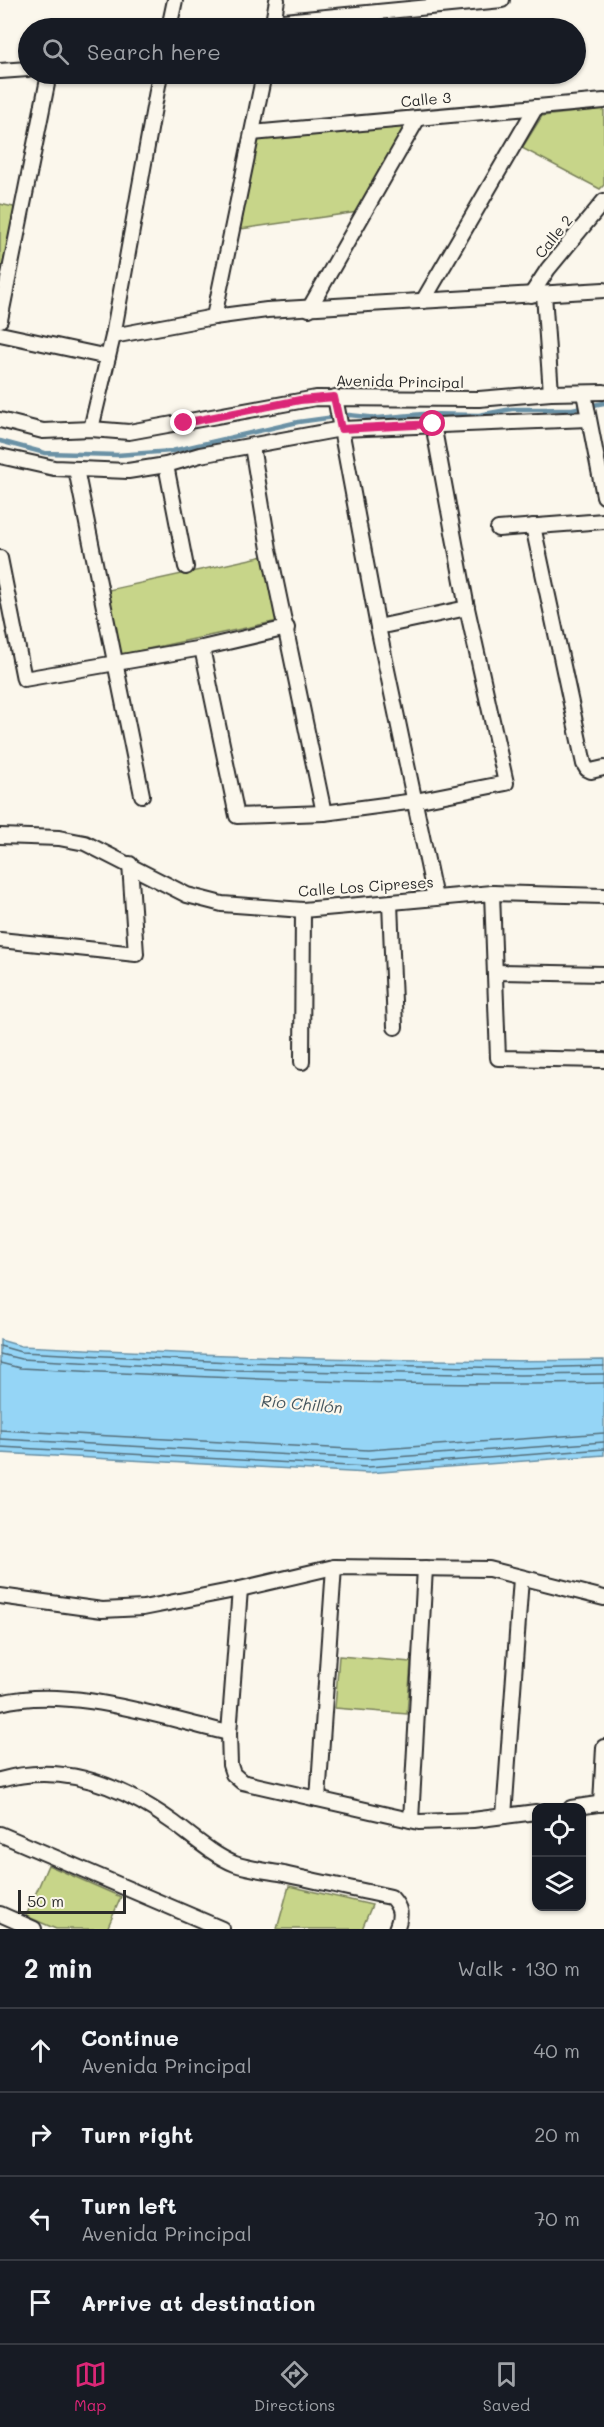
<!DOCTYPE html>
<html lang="en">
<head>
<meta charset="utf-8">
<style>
  :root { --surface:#171b24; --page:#20242c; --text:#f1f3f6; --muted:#9ea1a6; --line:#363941; --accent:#db2777 }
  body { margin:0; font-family:Mali,sans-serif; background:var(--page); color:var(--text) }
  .controls { position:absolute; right:18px; bottom:18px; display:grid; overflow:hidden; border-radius:12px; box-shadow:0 2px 4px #0004 }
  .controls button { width:54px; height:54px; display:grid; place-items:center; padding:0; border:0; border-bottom:2px solid var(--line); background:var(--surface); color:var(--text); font:30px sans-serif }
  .scale { position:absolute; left:18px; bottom:15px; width:108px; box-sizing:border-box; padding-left:6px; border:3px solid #2b2b2b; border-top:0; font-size:16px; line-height:21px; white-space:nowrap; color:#2b2b2b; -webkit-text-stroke:4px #fbf7ec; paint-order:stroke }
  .stop { position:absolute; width:18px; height:18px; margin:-14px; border:4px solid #db2777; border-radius:50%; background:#fff }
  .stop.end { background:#db2777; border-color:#fff; box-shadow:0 2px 6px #0008 }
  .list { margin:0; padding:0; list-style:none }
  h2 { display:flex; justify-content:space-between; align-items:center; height:78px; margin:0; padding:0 24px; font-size:26px }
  h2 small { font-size:20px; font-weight:400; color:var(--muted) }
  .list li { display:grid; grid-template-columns:39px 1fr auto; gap:18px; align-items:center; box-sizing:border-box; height:84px; padding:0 24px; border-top:2px solid var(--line) }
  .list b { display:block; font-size:22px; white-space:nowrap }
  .list p { margin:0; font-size:20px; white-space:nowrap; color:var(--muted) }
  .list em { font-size:20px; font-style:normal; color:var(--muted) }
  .icon { flex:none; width:33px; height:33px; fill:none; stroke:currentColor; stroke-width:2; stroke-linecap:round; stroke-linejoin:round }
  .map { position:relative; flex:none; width:604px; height:1929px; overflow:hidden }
  .search { position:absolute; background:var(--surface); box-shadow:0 2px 4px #0004; left:18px; right:18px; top:18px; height:66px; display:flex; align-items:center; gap:15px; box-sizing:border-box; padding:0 21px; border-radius:33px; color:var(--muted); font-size:22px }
  .sheet { height:414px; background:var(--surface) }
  nav { display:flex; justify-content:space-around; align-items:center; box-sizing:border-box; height:84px; border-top:2px solid var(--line); background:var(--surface); font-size:16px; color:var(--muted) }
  nav a { display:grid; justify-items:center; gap:3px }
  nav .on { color:var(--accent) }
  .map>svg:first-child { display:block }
  .green { fill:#c7d589; stroke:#79805a; stroke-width:1.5 }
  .water { fill:#95d5f6; stroke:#6b91a5; stroke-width:1.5 }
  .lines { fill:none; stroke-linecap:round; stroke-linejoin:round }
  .shore { stroke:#556f7c; stroke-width:1.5 }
  .stream { stroke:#6b91a5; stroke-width:4.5 }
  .minor-casing { stroke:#2b2b2b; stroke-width:18 }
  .minor { stroke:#fbf7ec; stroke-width:14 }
  .route { stroke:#db2777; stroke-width:8 }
  .labels { text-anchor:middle; stroke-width:4.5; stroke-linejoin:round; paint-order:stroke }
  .street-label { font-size:15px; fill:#2b2b2b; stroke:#fbf7ec }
  .water-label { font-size:16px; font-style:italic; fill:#46565e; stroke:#fbf7ec }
</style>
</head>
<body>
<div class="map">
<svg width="604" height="1929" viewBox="0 0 604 1929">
  <rect width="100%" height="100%" fill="#fbf7ec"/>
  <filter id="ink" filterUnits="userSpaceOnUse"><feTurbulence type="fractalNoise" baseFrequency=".0167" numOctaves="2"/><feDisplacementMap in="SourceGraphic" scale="12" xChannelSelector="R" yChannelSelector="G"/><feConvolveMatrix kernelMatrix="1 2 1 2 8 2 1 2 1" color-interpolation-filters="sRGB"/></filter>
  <g filter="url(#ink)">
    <g class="green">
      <path d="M604,109V185L600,189L522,148L542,116Z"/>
      <path d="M406,126L358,212L240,229L258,139Z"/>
      <path d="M0,204L18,208L0,296Z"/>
      <path d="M264,556L278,621L119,655L104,591Z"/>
      <path d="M339,1656L411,1662L407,1714L335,1708Z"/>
      <path d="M48,1865L121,1897L107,1929H56L26,1916Z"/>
      <path d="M289,1886L372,1905L362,1929H277Z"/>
    </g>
    <path class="water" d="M0,1340L21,1346C215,1356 410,1363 604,1360V1455L368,1473L0,1453Z"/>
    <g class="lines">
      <g class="shore">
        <path d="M0,1346L21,1352L231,1362L521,1368L604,1366"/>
        <path d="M0,1354L21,1359L231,1370L520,1375L604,1374"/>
        <path d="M0,1363L20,1368C214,1378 409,1387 604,1383"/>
        <path d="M0,1430L368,1450L604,1433"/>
        <path d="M0,1439L368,1459L604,1442"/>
        <path d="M0,1447L368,1467L604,1449"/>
      </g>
      <path class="stream" d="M0,441L45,453L117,455L172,451L298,422L349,415L378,418L423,414L479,415L512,409H572L604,403"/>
      <defs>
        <g id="minor">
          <path d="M274,22L502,0"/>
          <path d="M169,28L175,0"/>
          <path d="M272,28L277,0"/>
          <path d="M0,71L28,69"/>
          <path d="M252,133L604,101"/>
          <path d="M544,294L551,393"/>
          <path d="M531,295L548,269L604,201"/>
          <path d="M423,301L536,107"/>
          <path d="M309,309L418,118"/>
          <path d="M214,317L264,74"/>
          <path d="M0,320L49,74"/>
          <path d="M0,334L108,357"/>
          <path d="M113,336L214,317L267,310L604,290"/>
          <path d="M584,393L604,496"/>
          <path d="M335,397L378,627L435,898"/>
          <path d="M0,420L43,431L91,429L129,432L316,398L479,399L551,393L604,392"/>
          <path d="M91,429L113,336L160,74"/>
          <path d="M252,446L269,549L324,813"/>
          <path d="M0,456L54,468L128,471L166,465L200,455L341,429L588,419"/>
          <path d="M166,465L186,567"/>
          <path d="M76,469L142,795"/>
          <path d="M533,526L584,764L587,769L591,771L604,768"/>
          <path d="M498,529L604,521"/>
          <path d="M0,558L24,679L202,648L287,628"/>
          <path d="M378,627L467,608"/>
          <path d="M202,648L237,816L324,813L415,801L506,783L467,608L433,424"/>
          <path d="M0,836L59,838L85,843L187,895L222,904L303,910L492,893L604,896"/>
          <path d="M492,893L498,1058L604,1060"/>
          <path d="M390,903L395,1027"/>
          <path d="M0,940L136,954L130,864"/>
          <path d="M495,972L604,974"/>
          <path d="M302,1062L303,910"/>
          <path d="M240,1589L229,1733L230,1765L233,1774L242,1782L419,1822L473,1820L536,1812"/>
          <path d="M0,1596L102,1610L143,1608L240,1589L334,1567L489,1569L604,1598"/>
          <path d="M0,1703C69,1685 160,1717 229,1733"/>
          <path d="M0,1780C63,1762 123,1786 174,1823C193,1837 213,1855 235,1864C250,1869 268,1871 284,1874C319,1882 355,1889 391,1897C401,1908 402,1915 396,1929"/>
          <path d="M318,1799L334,1567"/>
          <path d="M601,1804L604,1747"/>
          <path d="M571,1808L604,1803"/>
          <path d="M504,1816L521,1578"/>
          <path d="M411,1820L425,1568"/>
          <path d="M0,1834L222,1929"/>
          <path d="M0,1914L34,1929"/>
        </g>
      </defs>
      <use href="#minor" class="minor-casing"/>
      <use href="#minor" class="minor"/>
    </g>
  </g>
  <g class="lines" filter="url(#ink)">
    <path class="route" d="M184,423L300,400L334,397L341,429L433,424"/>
  </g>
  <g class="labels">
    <g class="street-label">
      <text transform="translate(426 100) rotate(-5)" y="5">Calle 3</text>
      <text transform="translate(554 237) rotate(-51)" y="5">Calle 2</text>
      <text transform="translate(400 382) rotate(1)" y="5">Avenida Principal</text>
      <text transform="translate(366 887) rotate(-4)" y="5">Calle Los Cipreses</text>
    </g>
    <g class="water-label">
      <text transform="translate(302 1404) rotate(5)" y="6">Río Chillón</text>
    </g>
  </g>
</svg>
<div class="controls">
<button><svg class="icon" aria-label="locate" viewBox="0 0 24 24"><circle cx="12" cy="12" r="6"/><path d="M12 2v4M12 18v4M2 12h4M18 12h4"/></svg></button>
<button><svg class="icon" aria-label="layers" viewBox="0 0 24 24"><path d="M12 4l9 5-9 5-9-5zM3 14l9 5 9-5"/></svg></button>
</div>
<div class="scale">50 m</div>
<div class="stop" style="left:433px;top:424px"></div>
<div class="stop end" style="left:184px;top:423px"></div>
<div class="search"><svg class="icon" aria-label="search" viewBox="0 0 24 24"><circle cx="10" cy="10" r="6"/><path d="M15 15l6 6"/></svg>Search here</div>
</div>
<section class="sheet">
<h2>2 min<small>Walk · 130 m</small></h2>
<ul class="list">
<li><svg class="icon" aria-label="ahead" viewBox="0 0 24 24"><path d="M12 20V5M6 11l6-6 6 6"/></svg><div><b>Continue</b><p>Avenida Principal</p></div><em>40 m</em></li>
<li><svg class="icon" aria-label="right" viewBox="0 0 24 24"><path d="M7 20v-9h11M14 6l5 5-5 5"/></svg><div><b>Turn right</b></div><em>20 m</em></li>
<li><svg class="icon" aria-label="left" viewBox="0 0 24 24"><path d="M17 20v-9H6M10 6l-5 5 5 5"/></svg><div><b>Turn left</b><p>Avenida Principal</p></div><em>70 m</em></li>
<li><svg class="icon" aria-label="arrive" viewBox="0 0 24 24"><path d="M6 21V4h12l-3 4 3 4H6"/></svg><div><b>Arrive at destination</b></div></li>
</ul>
</section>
<nav>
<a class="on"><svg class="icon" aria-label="map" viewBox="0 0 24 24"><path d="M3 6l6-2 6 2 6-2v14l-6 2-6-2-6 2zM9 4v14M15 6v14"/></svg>Map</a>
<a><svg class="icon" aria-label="directions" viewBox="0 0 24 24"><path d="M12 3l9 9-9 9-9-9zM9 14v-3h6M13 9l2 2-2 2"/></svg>Directions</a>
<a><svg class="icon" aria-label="saved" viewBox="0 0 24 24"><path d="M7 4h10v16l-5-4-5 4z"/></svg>Saved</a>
</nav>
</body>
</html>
